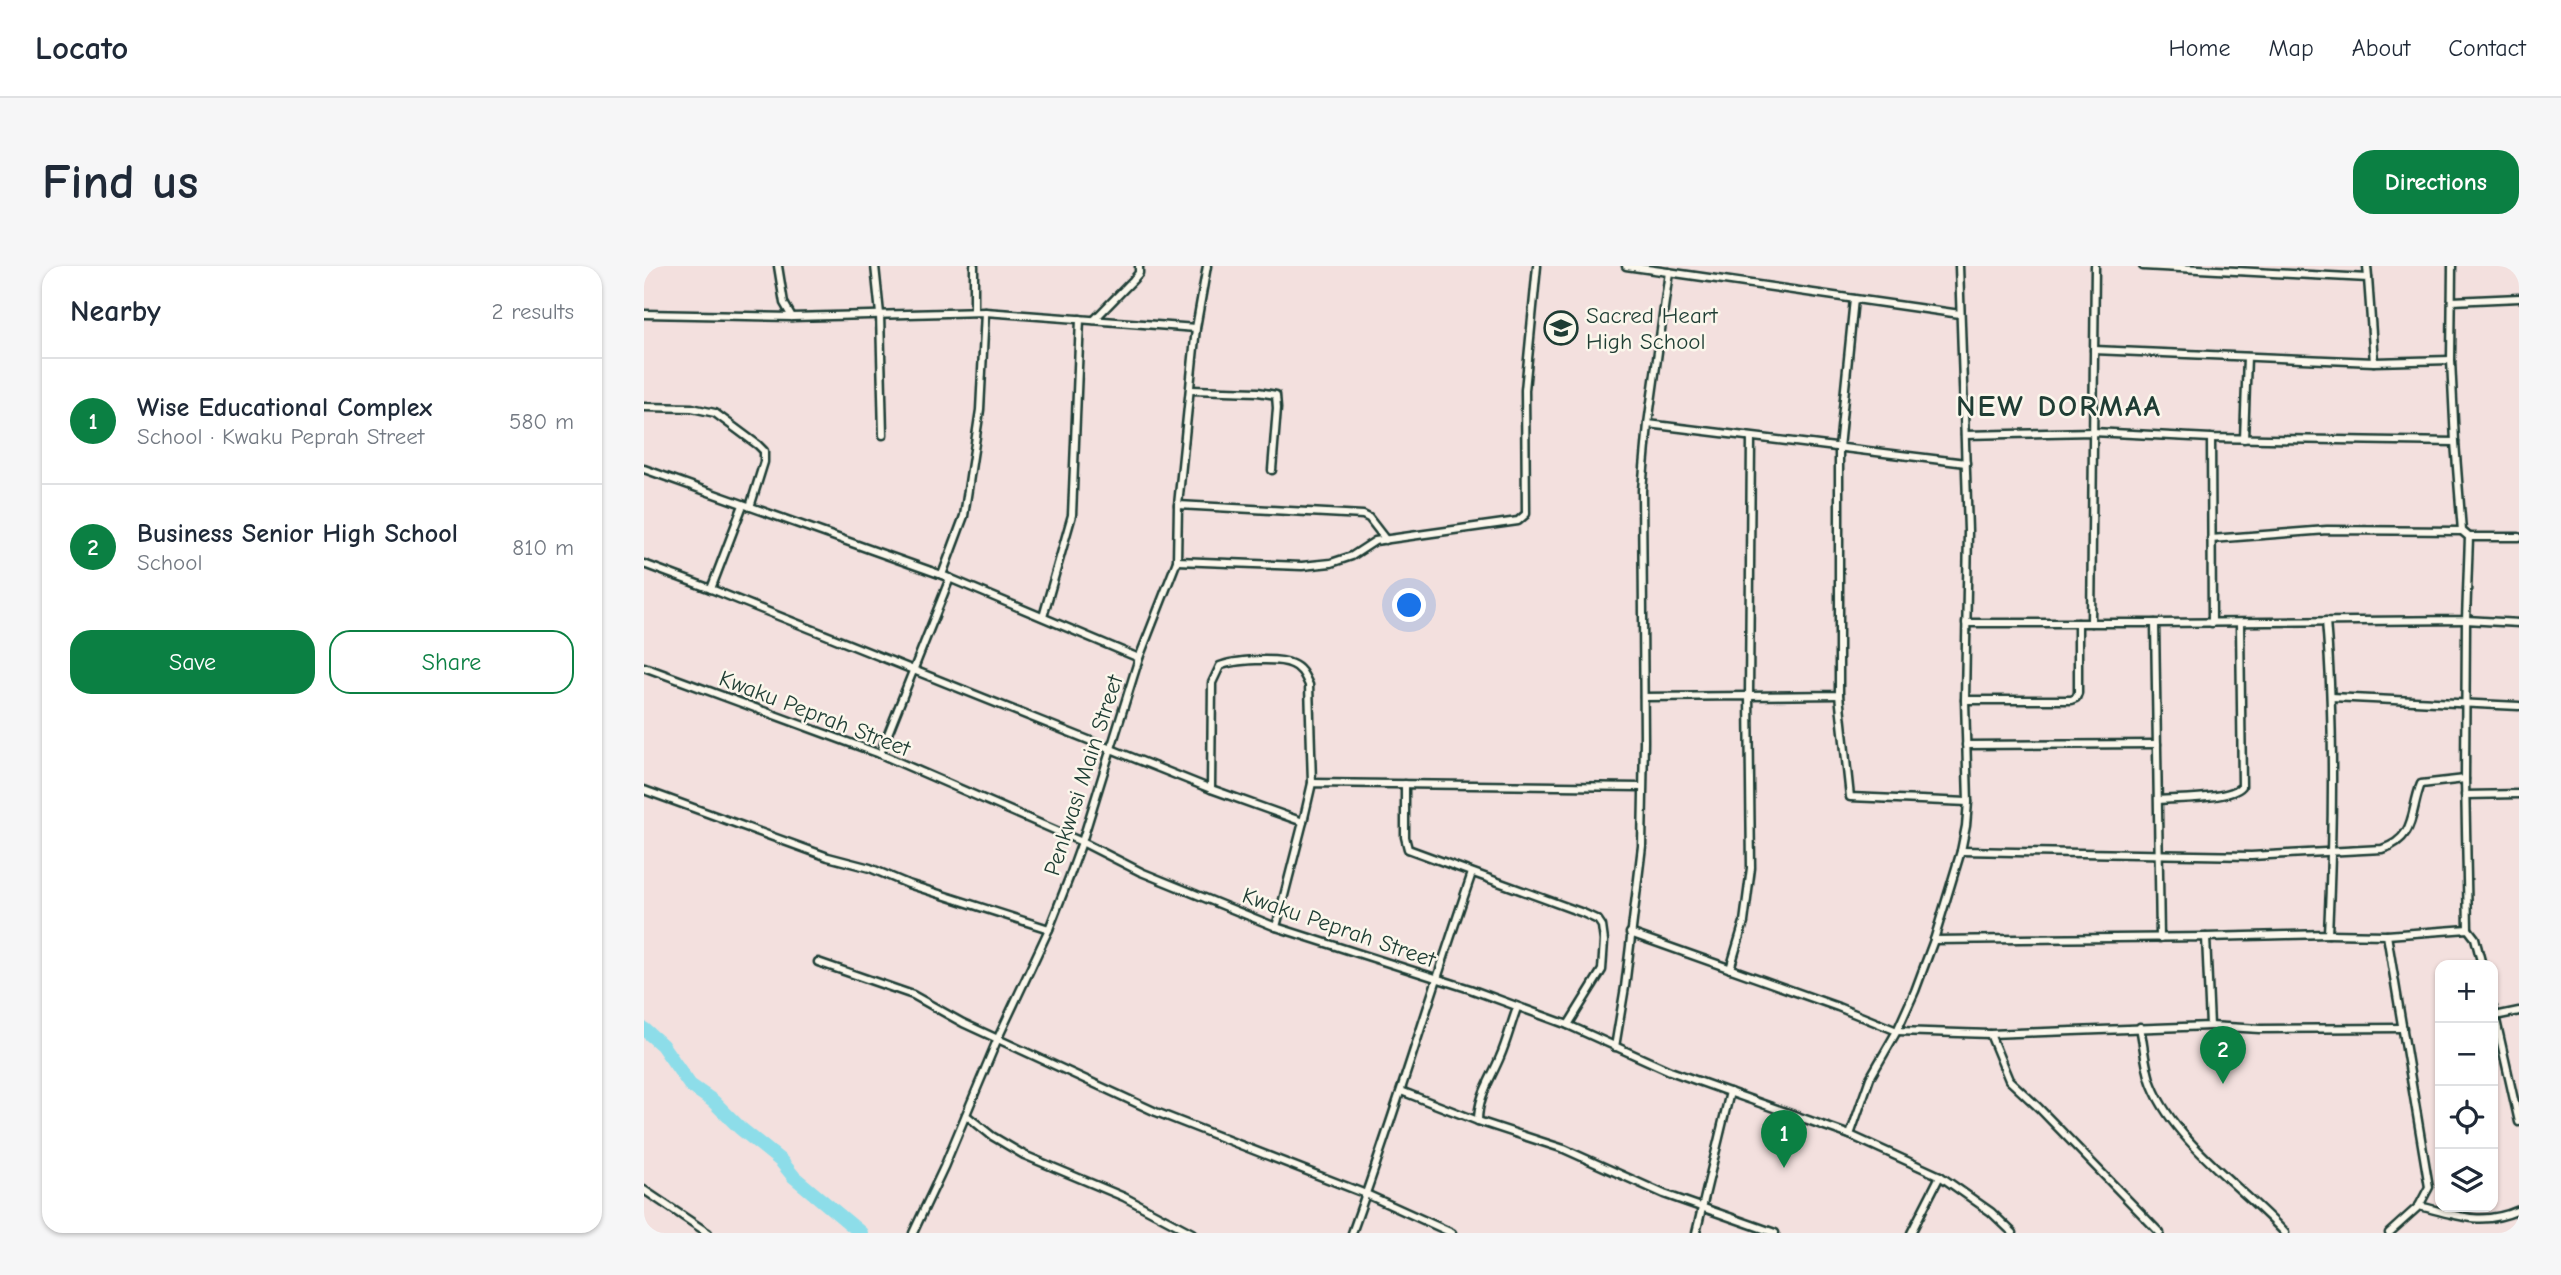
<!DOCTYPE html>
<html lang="en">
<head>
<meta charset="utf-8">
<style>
  :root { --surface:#fff; --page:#f6f6f7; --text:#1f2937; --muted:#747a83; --line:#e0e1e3; --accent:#0b8043 }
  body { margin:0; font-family:"Comic Neue",sans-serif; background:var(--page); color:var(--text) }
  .controls { position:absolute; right:21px; bottom:21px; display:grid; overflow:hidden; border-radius:14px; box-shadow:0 2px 5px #0004 }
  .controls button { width:63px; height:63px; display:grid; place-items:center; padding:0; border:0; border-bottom:2px solid var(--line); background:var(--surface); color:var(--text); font:35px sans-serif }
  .you { position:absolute; left:766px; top:340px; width:24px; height:24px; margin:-18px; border:5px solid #fff; border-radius:50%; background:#1a73e8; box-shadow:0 0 0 10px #1a73e833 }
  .badge { display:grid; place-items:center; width:46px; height:46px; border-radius:50%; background:var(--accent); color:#fff; font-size:23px; font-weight:700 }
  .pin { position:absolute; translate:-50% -58px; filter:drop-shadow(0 2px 4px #0008) }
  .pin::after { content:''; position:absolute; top:37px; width:24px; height:21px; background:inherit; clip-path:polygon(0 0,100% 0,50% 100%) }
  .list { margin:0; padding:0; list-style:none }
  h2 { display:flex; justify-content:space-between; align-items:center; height:91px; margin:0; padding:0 28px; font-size:30px }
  h2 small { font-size:23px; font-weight:400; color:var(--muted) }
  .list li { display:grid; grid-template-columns:46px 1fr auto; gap:21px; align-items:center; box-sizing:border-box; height:126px; padding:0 28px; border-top:2px solid var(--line) }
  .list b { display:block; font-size:26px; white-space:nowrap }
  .list p { margin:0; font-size:23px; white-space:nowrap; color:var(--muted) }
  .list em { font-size:23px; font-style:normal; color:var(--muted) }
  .actions { display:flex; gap:14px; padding:21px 28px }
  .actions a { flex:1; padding:16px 0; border:2px solid var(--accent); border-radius:21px; text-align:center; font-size:24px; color:var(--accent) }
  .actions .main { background:var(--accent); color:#fff }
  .icon { flex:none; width:38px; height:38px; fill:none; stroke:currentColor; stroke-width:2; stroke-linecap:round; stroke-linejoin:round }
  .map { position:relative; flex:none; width:1875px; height:967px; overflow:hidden; border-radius:21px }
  header { display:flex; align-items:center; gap:42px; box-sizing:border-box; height:98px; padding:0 35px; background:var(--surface); border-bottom:2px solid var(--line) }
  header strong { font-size:33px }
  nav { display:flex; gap:38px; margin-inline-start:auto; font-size:24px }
  .intro { display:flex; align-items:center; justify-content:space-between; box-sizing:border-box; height:168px; padding:0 42px }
  h1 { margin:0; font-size:49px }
  .button { padding:18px 32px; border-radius:21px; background:var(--accent); color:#fff; font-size:24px; font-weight:700 }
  main { display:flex; gap:42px; padding:0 42px }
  aside { flex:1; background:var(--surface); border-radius:21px; box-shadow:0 2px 5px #0004 }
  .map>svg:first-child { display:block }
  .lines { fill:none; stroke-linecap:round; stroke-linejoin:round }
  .river { stroke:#8ddde9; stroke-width:14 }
  .minor-casing { stroke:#1f3d34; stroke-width:11 }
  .minor { stroke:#fbf7ec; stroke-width:6 }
  .labels { text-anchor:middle; stroke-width:5; stroke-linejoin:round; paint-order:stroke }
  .poi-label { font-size:23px; fill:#1f3d34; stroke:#fbf7ec; text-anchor:start }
  .street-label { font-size:23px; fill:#1f3d34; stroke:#fbf7ec }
  .district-label { font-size:30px; font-weight:bold; letter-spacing:2px; fill:#1f3d34; stroke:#fbf7ec }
</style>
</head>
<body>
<header>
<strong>Locato</strong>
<nav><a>Home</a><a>Map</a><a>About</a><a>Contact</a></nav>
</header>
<div class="intro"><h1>Find us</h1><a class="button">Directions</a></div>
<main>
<aside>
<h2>Nearby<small>2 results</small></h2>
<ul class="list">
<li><span class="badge">1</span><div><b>Wise Educational Complex</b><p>School · Kwaku Peprah Street</p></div><em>580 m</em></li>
<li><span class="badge">2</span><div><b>Business Senior High School</b><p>School</p></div><em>810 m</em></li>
</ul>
<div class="actions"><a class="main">Save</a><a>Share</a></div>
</aside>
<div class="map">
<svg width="1875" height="967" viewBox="0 0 1875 967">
  <rect width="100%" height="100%" fill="#f3e0de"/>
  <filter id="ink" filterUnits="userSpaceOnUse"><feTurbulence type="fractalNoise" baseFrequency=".0143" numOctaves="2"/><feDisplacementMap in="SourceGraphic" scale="14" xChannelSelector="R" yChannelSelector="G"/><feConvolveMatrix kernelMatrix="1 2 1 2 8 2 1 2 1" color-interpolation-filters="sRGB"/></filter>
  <g filter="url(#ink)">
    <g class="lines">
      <path class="river" d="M0,763L18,779L46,819L69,835L96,862L137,895L150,911L217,967"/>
      <defs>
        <g id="minor">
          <path d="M134,0L140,37L148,51"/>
          <path d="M231,0L236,48L239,169"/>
          <path d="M982,0L1316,48"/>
          <path d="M1723,0L1724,12"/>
          <path d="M1808,35L1875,32"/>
          <path d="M330,46V0"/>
          <path d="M0,48L148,51L341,46L552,62"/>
          <path d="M450,54L489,14L495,7V0"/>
          <path d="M1450,84L1730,96L1724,12L1499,0"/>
          <path d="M1807,94L1808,0"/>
          <path d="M547,124L614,126L632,129L633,142L628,204"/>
          <path d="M0,141L48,142L71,147L114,179L120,185V196L106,241"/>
          <path d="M1004,158L1322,197"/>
          <path d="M1321,169L1449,166L1567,172L1811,176L1807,94L1730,96"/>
          <path d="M1107,172L1105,430L1195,429V182L1210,33"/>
          <path d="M1567,172L1568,357"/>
          <path d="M1600,173L1603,91"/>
          <path d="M0,203L298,309L495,392L438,576L425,612L405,663L354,772L300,901L269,967"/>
          <path d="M534,239L719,249L725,252L742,274"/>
          <path d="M1825,271H1875"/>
          <path d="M1567,273L1683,264L1818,265"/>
          <path d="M533,295L658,300L687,297L708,290L731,275L874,255L882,248L881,124L893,0"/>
          <path d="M0,298L67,323L99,239"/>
          <path d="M298,309L320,250L336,144L341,46"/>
          <path d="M67,323L567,523L659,556L632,661"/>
          <path d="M399,351L428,249L436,53"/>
          <path d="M1322,357H1511L1516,672"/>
          <path d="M1447,357L1451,0"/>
          <path d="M1511,357L1822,354L1825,271L1818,265L1811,176"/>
          <path d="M495,392L533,295L534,239L552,62L563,0"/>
          <path d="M0,401L236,488L438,576L497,606L632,661L826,723L924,759L1026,805L1206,869L1296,910L1347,946L1369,967"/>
          <path d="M1195,429L1206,531L1324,536"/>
          <path d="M1000,431L1105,430L1107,602L1100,656L1086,703"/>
          <path d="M1687,431L1875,440"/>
          <path d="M1321,434H1427L1432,432L1434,427V357"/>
          <path d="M1322,479L1513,478"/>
          <path d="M236,488L306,312"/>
          <path d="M761,518V571L764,583L939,647L954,654L958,660L960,675L958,704L924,759"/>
          <path d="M567,523L568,417L576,400C589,394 635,391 648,398C658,402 661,411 665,419L668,517"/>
          <path d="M0,524L184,591L226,602L264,618L405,663"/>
          <path d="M1821,529L1875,528"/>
          <path d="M1515,534C1534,532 1586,534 1598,520L1596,358"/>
          <path d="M659,556L668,517L998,521"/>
          <path d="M1317,585L1607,590L1738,583C1773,572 1766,544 1777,518L1821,513"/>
          <path d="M1824,663L1831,672L1838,699"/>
          <path d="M986,667L1194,741L1253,765L1346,768L1566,760L1562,671L1290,674"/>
          <path d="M1684,668L1743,669L1824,663L1821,513L1822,354L1875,357"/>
          <path d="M1743,669L1785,921L1775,940L1745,967"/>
          <path d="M1562,671L1684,668C1689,564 1691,459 1682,355"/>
          <path d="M174,696L269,729L319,757L512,846L722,928L808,967"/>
          <path d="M1849,741L1875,856"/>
          <path d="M1851,750L1875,745"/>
          <path d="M1566,760L1616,763L1759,762"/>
          <path d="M1496,761C1500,780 1501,802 1508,819C1531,877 1600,922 1641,967"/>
          <path d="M1346,768L1365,814L1395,842L1516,967"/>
          <path d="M971,781L981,721L998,580L1000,475L998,224L1004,158L1025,6"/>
          <path d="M757,825L834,855L920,883L1020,928L1131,967"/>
          <path d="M322,849L348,870L380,889L480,931L548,967"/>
          <path d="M834,855C834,830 847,813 856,791C863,775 867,758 873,742"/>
          <path d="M1206,869L1226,812L1253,765L1271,725L1290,674L1317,585L1322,560L1324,536L1321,434L1324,265L1315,0"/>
          <path d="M0,924L64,967"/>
          <path d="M1775,940C1814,949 1836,961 1875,944"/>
          <path d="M708,967C751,848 787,727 828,607"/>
          <path d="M1052,967L1086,826"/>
          <path d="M1267,967L1296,910"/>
        </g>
      </defs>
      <use href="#minor" class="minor-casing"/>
      <use href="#minor" class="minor"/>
    </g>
  </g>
  <defs>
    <symbol id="school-ring" viewBox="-11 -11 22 22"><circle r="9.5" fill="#fbf7ec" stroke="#1f3d34" stroke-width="1.5"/><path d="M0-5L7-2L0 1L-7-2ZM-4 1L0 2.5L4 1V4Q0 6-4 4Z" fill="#1f3d34"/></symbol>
  </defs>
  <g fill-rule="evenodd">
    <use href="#school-ring" x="898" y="43" width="38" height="38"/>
  </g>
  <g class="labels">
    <g class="poi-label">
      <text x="942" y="57">Sacred Heart<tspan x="942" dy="26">High School</tspan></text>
    </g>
    <g class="street-label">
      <text transform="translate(171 447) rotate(21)" y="8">Kwaku Peprah Street</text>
      <text transform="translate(439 509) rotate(-72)" y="8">Penkwasi Main Street</text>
      <text transform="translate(695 661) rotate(19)" y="8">Kwaku Peprah Street</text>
    </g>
    <g class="district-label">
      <text x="1415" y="150">NEW DORMAA</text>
    </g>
  </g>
</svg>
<div class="controls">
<button>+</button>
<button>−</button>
<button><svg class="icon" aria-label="locate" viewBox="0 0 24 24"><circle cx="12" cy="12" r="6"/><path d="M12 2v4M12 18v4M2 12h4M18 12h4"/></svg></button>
<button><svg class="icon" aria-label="layers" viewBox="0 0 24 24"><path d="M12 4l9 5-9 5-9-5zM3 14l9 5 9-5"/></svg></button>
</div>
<div class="you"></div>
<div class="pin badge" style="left:1140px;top:902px">1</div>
<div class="pin badge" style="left:1579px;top:818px">2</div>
</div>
</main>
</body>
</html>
